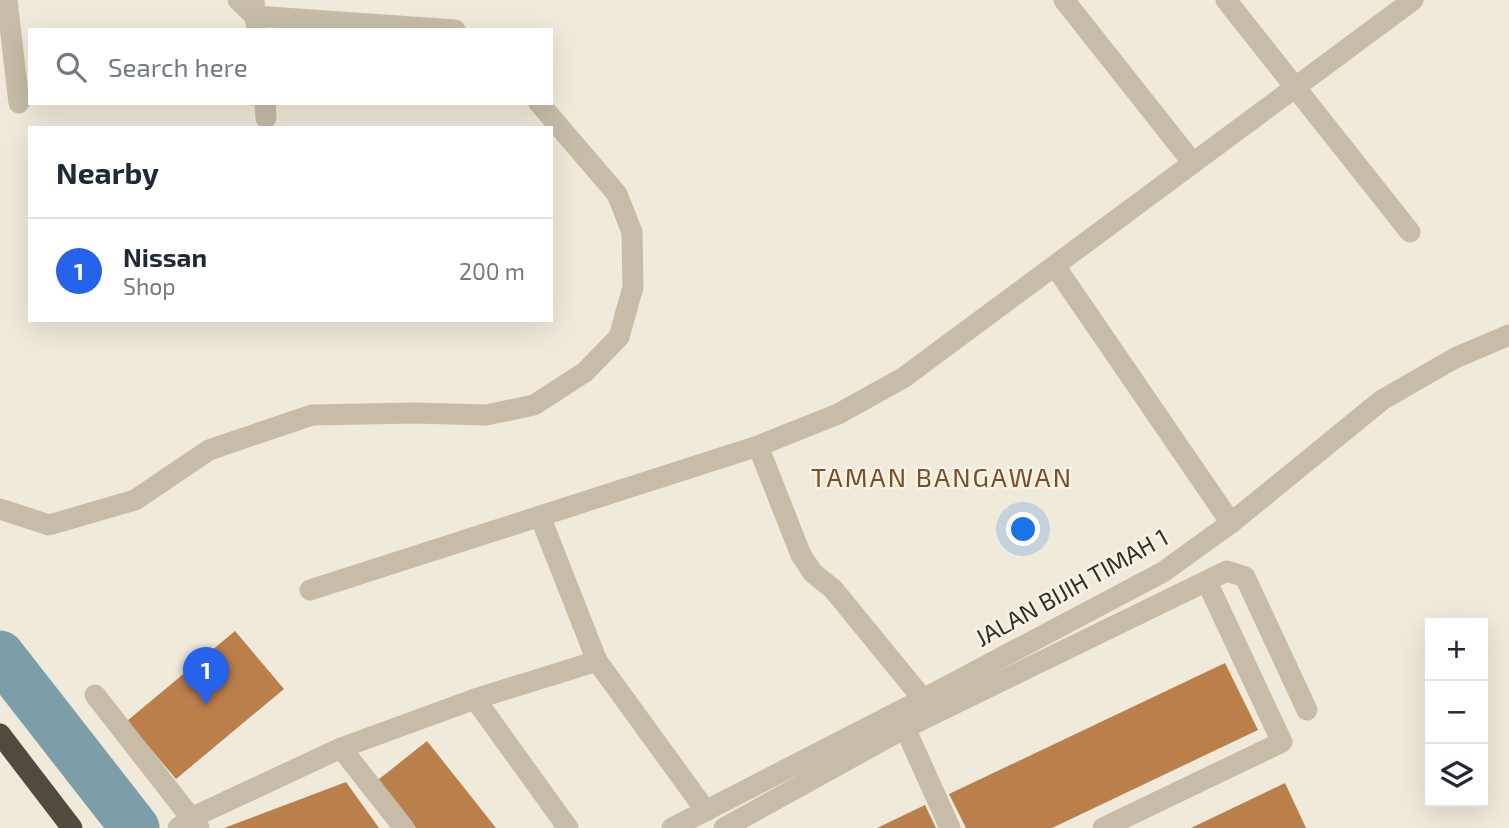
<!DOCTYPE html>
<html lang="en">
<head>
<meta charset="utf-8">
<style>
  :root { --surface:#fff; --page:#f6f6f7; --text:#1f2937; --muted:#747a83; --line:#e0e1e3; --accent:#2563eb }
  body { margin:0; font-family:"Exo 2",sans-serif; background:var(--page); color:var(--text) }
  .controls { position:absolute; right:21px; bottom:21px; display:grid; overflow:hidden; border-radius:0px; box-shadow:0 7px 28px #0002 }
  .controls button { width:63px; height:63px; display:grid; place-items:center; padding:0; border:0; border-bottom:2px solid var(--line); background:var(--surface); color:var(--text); font:35px sans-serif }
  .you { position:absolute; left:1024px; top:530px; width:24px; height:24px; margin:-18px; border:5px solid #fff; border-radius:50%; background:#1a73e8; box-shadow:0 0 0 10px #1a73e833 }
  .badge { display:grid; place-items:center; width:46px; height:46px; border-radius:50%; background:var(--accent); color:#fff; font-size:23px; font-weight:700 }
  .pin { position:absolute; translate:-50% -58px; filter:drop-shadow(0 2px 4px #0008) }
  .pin::after { content:''; position:absolute; top:37px; width:24px; height:21px; background:inherit; clip-path:polygon(0 0,100% 0,50% 100%) }
  .list { margin:0; padding:0; list-style:none }
  h2 { display:flex; justify-content:space-between; align-items:center; height:91px; margin:0; padding:0 28px; font-size:30px }
  h2 small { font-size:23px; font-weight:400; color:var(--muted) }
  .list li { display:grid; grid-template-columns:46px 1fr auto; gap:21px; align-items:center; box-sizing:border-box; height:105px; padding:0 28px; border-top:2px solid var(--line) }
  .list b { display:block; font-size:26px; white-space:nowrap }
  .list p { margin:0; font-size:23px; white-space:nowrap; color:var(--muted) }
  .list em { font-size:23px; font-style:normal; color:var(--muted) }
  .icon { flex:none; width:38px; height:38px; fill:none; stroke:currentColor; stroke-width:2; stroke-linecap:round; stroke-linejoin:round }
  .map { position:relative; flex:none; width:1509px; height:828px; overflow:hidden }
  .search { position:absolute; background:var(--surface); box-shadow:0 7px 28px #0002; left:28px; top:28px; width:525px; height:77px; display:flex; align-items:center; gap:18px; box-sizing:border-box; padding:0 24px; border-radius:0px; color:var(--muted); font-size:26px }
  .panel { position:absolute; background:var(--surface); box-shadow:0 7px 28px #0002; left:28px; top:126px; width:525px; height:196px; border-radius:0px }
  .map>svg:first-child { display:block }
  .lines { fill:none; stroke-linecap:round; stroke-linejoin:round }
  .river { stroke:#7c9ea9; stroke-width:49 }
  .building { fill:#bb7f4c }
  .minor { stroke:#c6bca7; stroke-width:21 }
  .highway { stroke:#534a3f; stroke-width:21 }
  .labels { text-anchor:middle; stroke-width:5; stroke-linejoin:round; paint-order:stroke }
  .street-label { font-size:24px; fill:#332d27; stroke:#f7f3e6 }
  .neighbourhood-label { font-size:26px; letter-spacing:2px; fill:#7b4d28; stroke:#f7f3e6 }
</style>
</head>
<body>
<div class="map">
<svg width="1509" height="828" viewBox="0 0 1509 828">
  <rect width="100%" height="100%" fill="#efeada"/>
  <g class="lines">
    <path class="river" d="M0,655L135,828"/>
  </g>
  <g class="building">
    <path d="M235,631L284,689L176,779L127,721Z"/>
    <path d="M1225,663L1258,730L1052,828H966L949,794Z"/>
    <path d="M427,741L496,828H416L378,780Z"/>
    <path d="M346,782L379,828H224Z"/>
    <path d="M1285,783L1306,828H1191Z"/>
    <path d="M925,805L936,828H877Z"/>
  </g>
  <g class="lines">
    <g class="minor">
      <path d="M7,0L19,103"/>
      <path d="M238,0L255,16L254,0"/>
      <path d="M1064,0L1193,163"/>
      <path d="M1226,0L1410,232"/>
      <path d="M257,30L255,16L455,30"/>
      <path d="M265,103L266,118"/>
      <path d="M1055,266L1231,523"/>
      <path d="M758,446L801,555L813,573L833,589L923,699"/>
      <path d="M0,509L49,525L135,500L209,450L312,415L415,413L486,415L534,405L585,372L619,337L633,287L632,232L617,194L539,103"/>
      <path d="M540,516L597,661"/>
      <path d="M310,590L758,446L838,414L903,378L1413,0"/>
      <path d="M95,695L199,828"/>
      <path d="M475,699L568,828"/>
      <path d="M905,728L950,828"/>
      <path d="M341,748L404,828"/>
      <path d="M178,828L191,818L341,748L475,699L597,661L706,811"/>
      <path d="M672,828L923,699L1163,572L1231,523L1382,400L1455,358L1509,335"/>
      <path d="M724,828L905,728L1227,571L1245,577L1307,710"/>
      <path d="M1103,828L1282,742L1207,582"/>
    </g>
    <path class="highway" d="M0,734L72,828"/>
  </g>
  <g class="labels">
    <g class="street-label">
      <text transform="translate(1072 588) rotate(-29)" y="8">JALAN BIJIH TIMAH 1</text>
    </g>
    <g class="neighbourhood-label">
      <text x="942" y="487">TAMAN BANGAWAN</text>
    </g>
  </g>
</svg>
<div class="controls">
<button>+</button>
<button>−</button>
<button><svg class="icon" aria-label="layers" viewBox="0 0 24 24"><path d="M12 4l9 5-9 5-9-5zM3 14l9 5 9-5"/></svg></button>
</div>
<div class="you"></div>
<div class="pin badge" style="left:206px;top:705px">1</div>
<div class="search"><svg class="icon" aria-label="search" viewBox="0 0 24 24"><circle cx="10" cy="10" r="6"/><path d="M15 15l6 6"/></svg>Search here</div>
<section class="panel">
<h2>Nearby<small></small></h2>
<ul class="list">
<li><span class="badge">1</span><div><b>Nissan</b><p>Shop</p></div><em>200 m</em></li>
</ul>
</section>
</div>
</body>
</html>
